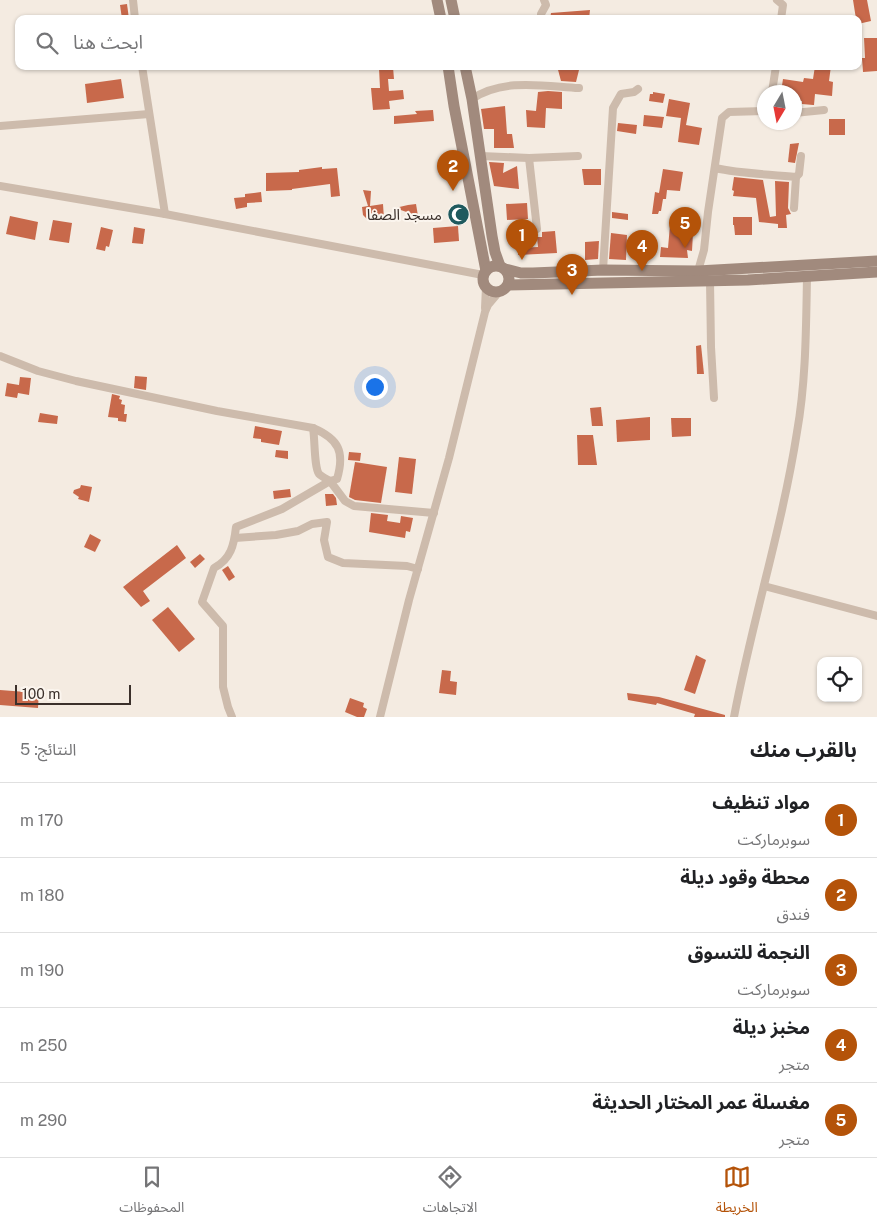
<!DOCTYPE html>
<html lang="ar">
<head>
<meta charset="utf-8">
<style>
  :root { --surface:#fff; --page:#f2f2f2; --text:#202124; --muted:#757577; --line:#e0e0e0; --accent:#b45309 }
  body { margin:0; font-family:"Public Sans","Noto Sans Arabic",sans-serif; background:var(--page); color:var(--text); direction:rtl }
  .controls { position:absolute; right:15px; bottom:15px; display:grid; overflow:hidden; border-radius:10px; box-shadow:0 1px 4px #0004 }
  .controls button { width:45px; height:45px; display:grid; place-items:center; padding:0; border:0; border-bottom:1px solid var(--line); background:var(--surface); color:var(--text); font:25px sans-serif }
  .compass { position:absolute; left:757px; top:85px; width:45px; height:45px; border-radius:50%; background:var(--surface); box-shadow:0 1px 4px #0004; rotate:190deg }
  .scale { position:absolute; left:15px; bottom:12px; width:116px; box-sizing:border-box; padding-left:5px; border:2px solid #3b302b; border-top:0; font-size:14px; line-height:18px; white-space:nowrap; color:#3b302b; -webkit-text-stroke:4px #fbf5ee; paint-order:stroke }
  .you { position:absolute; left:374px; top:386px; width:18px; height:18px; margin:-12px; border:4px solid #fff; border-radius:50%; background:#1a73e8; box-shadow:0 0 0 8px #1a73e833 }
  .badge { display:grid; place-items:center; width:32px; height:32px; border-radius:50%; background:var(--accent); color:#fff; font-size:16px; font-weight:700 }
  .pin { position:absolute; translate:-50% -41px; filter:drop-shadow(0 1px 2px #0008) }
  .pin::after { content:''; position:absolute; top:26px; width:18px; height:15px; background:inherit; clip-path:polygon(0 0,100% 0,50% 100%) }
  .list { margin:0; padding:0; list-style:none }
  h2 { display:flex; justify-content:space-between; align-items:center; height:65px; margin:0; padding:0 20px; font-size:21px }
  h2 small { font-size:16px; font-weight:400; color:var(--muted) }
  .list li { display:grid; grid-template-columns:32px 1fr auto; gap:15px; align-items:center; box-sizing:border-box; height:75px; padding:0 20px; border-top:1px solid var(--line) }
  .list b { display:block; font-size:19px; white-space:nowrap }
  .list p { margin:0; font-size:16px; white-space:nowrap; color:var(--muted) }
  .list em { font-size:16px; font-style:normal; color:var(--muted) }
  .icon { flex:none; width:28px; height:28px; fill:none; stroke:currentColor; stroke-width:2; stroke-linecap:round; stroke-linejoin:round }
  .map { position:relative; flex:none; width:877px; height:717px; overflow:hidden; direction:ltr }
  .search { position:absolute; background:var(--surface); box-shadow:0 1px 4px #0004; left:15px; right:15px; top:15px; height:55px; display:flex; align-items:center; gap:12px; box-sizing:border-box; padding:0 18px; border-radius:10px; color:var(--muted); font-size:19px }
  .sheet { height:440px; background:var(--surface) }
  nav { display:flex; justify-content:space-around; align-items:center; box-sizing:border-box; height:70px; border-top:1px solid var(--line); background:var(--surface); font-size:14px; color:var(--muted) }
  nav a { display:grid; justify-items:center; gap:2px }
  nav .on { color:var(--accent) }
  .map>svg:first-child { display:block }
  .building { fill:#c8694b }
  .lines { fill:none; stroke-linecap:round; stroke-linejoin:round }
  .street { stroke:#cdbbac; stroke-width:8 }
  .secondary { stroke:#a18a7d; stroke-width:11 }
  .labels { text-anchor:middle; stroke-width:4; stroke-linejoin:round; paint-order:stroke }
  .poi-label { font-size:15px; fill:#3b302b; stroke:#fbf5ee; text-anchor:end }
</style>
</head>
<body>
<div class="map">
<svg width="877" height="717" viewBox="0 0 877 717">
  <rect width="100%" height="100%" fill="#f4ebe1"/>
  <g class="building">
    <path d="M853,0H867L871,21L858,24V19H856Z"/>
    <path d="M127,4L129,19H122L120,5Z"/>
    <path d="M590,10L589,19H550L551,13Z"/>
    <path d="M864,38H877V71L863,72L862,58H865Z"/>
    <path d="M557,66H580L576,82L561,81Z"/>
    <path d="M815,66H831L829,81L833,82L832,96L815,94L814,105H813L802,104V101L794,100V92H781L783,79L803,82L804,78L813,79Z"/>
    <path d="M393,67L394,79H388L389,91L403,90L404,99L389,101L390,109L373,110L371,88H380L379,68Z"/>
    <path d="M121,79L124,98L87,103L85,84Z"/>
    <path d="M548,91L562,92V109L546,108L545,128L527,127L526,110L536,111L538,92Z"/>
    <path d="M653,92L665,94L663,103L649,101L650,94H653Z"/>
    <path d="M669,99L690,103L686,125L702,128L699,145L678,142L681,118L666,116Z"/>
    <path d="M505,106L507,134H512L514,148H494V129H484L481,109Z"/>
    <path d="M433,110L434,121L394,124V116L417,114L415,111Z"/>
    <path d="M644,115L664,117L662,128L643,126Z"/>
    <rect x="829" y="119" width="16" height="16"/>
    <path d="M618,123L637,125L636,134L617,131Z"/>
    <path d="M799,143L795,163L788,162L790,144Z"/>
    <path d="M489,162L504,163L503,173L517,166L519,189L494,186Z"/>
    <path d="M322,167V169L337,168L340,196L331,197L330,184L292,189V190L266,191V173L299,172V170Z"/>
    <path d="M582,169H601V185H584Z"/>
    <path d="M663,169L683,172L680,191L667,190L666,199H663L661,211H659L658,214H652L655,192L659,193Z"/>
    <path d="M734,177L763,180L770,217L776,216L775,181L789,182L788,208L791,214L786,215L787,228H778V224L759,222L756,198L733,196L734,191L732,190Z"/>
    <path d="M363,190L371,191L370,206L383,204L384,219L368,220L363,215L362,207L368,206Z"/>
    <path d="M261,192L262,202L247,203V207L236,209L234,198L245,197V194Z"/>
    <path d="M527,203L528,219L507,220L506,204Z"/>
    <path d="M416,204L418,216L395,208L408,205Z"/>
    <path d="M612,212L628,214V220L612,218Z"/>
    <path d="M10,216L38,222L35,240L6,234Z"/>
    <path d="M733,217H752V235H735L734,225H733Z"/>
    <path d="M53,220L72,223L69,243L49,240Z"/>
    <path d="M670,225L677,226L676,232L693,233L692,251L687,250L688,258L660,257L661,247L668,248Z"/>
    <path d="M458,226L459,241L434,243L433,228Z"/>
    <path d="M101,227L113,230L109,247L106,246L105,251L96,249Z"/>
    <path d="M134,227L145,229L143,244L132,243Z"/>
    <path d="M555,231L557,253L518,255L519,248L538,247L537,237H542V232Z"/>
    <path d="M611,233L627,235L626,260L609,259Z"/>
    <path d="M599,241L598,259L585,260V242Z"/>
    <path d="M701,345L704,374H697L696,346Z"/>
    <path d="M135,376L147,377L146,390L134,388Z"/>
    <path d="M20,377L31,378L29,395L18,393L17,398L5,396L7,383L19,385Z"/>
    <path d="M112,394L120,396L119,399L122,400L121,404L125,405L124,414H127L126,422L118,421V418L108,417Z"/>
    <path d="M601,407L603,426H592L590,408Z"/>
    <path d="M40,413L58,416L57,424L38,422Z"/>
    <path d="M650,417V440L617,442L616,420Z"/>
    <path d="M671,418H691V436L672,437Z"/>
    <path d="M255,426L282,431L279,445L261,442V439L253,438Z"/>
    <path d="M577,435H593L597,465H578Z"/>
    <path d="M276,450L288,451V459L275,457Z"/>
    <path d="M349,452L361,453L360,461L348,460Z"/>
    <path d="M399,457L416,459L412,494L395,492Z"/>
    <path d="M355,462L387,467L381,503L355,500L349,497Z"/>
    <path d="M81,485L92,487L89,502L78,499L79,497L73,493L74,490L80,488Z"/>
    <path d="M290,489L291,497L274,499L273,491Z"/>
    <path d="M325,494H333L336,498L337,505L326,506Z"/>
    <path d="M371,513L388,515L387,521L400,523L401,516L413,518L410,532L406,531L405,538L369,532Z"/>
    <path d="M90,534L101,540L95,552L84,547Z"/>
    <path d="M177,545L186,558L143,591L150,601L141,607L123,587Z"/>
    <path d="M200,554L205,559L195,568L190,562Z"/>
    <path d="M228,566L235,577L229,581L222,570Z"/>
    <path d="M168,607L195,639L179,652L152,620Z"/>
    <path d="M696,655L706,660L695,694L684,690Z"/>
    <path d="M442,670L451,671L450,681L457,682L456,695L439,693Z"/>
    <path d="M0,690L39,693L38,708L0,705Z"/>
    <path d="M627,693L659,697L725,715V717H694L695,714L657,703L656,705L628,700Z"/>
    <path d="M350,698L364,703L363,707L367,709L364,717H357L345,712Z"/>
  </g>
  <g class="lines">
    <g class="street">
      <path d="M133,0L135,19"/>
      <path d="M777,0L783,5L781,19"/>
      <path d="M541,19V14L546,5L544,0"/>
      <path d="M142,66L165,214"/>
      <path d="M772,92L776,66"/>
      <path d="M472,99C503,78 543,86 579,88"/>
      <path d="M794,113L824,110"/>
      <path d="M0,126L149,114"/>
      <path d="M481,156L529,158L578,156"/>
      <path d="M529,158L537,229"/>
      <path d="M715,168C742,174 768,174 796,177L794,208"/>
      <path d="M796,177L799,174L801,156"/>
      <path d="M0,186L165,214L483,275"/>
      <path d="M603,270L613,108L621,94L634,92L638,89"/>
      <path d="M698,271L704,250L708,212L722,118L729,112L764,111"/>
      <path d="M710,281L711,347L714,398"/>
      <path d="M485,308L486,287"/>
      <path d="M0,356L38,371L76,381L217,411L313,428C339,439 345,452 337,479L330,481L345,501L354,506L434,513"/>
      <path d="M235,538L276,535L298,531L312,524L327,522L324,540L328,557L343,563L407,566L418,569"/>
      <path d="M764,586L877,616"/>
      <path d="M232,717L228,707L223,687V626L202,602L214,568C231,559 234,545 236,527L282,509L330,481C327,479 322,477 319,474C314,467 315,439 313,428"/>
      <path d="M380,717L409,600L449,458L485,312L488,305L499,292"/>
      <path d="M734,717C752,621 782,528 797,432C806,381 806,329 807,277"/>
    </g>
    <g class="secondary">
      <path d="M437,0L441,19"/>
      <path d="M451,0L455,19"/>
      <path d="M448,66L454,106L486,271"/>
      <path d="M465,66L472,99L492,236L495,252L500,266"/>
      <circle cx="496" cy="279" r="13"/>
      <path d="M505,269L521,273H533L603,270L698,271L877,261"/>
      <path d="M508,285L748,280L877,272"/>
    </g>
  </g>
  <defs>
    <symbol id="mosque-disc" viewBox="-11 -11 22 22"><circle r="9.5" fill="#1f5a5e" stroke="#fbf5ee"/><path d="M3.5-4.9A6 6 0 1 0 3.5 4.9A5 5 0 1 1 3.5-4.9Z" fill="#fff"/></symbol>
  </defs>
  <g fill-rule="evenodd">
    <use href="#mosque-disc" x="446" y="202" width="25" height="25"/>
  </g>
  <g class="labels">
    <g class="poi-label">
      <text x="442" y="220">مسجد الصفا</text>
    </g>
  </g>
</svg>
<div class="controls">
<button><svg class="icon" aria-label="locate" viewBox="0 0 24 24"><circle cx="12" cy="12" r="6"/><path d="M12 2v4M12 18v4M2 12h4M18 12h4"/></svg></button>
</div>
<svg class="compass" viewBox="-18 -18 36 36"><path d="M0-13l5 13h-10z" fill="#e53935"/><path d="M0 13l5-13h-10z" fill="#757577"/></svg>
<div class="scale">100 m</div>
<div class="you"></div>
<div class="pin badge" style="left:522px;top:260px">1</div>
<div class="pin badge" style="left:453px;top:191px">2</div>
<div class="pin badge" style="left:572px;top:295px">3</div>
<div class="pin badge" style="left:642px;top:271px">4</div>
<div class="pin badge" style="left:685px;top:248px">5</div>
<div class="search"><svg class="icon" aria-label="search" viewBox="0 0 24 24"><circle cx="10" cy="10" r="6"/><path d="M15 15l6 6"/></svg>ابحث هنا</div>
</div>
<section class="sheet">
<h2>بالقرب منك<small>النتائج: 5</small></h2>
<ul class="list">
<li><span class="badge">1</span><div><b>مواد تنظيف</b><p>سوبرماركت</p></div><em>170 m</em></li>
<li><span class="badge">2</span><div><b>محطة وقود ديلة</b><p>فندق</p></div><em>180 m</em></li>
<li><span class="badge">3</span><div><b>النجمة للتسوق</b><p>سوبرماركت</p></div><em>190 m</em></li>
<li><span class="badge">4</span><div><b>مخبز ديلة</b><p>متجر</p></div><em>250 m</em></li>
<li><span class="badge">5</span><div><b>مغسلة عمر المختار الحديثة</b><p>متجر</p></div><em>290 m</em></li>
</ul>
</section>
<nav>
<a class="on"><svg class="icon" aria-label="map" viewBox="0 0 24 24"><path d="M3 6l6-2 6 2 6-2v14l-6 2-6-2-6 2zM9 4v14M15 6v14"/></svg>الخريطة</a>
<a><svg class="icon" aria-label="directions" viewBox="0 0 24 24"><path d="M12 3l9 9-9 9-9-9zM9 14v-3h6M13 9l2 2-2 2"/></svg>الاتجاهات</a>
<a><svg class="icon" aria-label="saved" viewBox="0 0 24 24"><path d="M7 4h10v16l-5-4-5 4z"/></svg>المحفوظات</a>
</nav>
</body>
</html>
